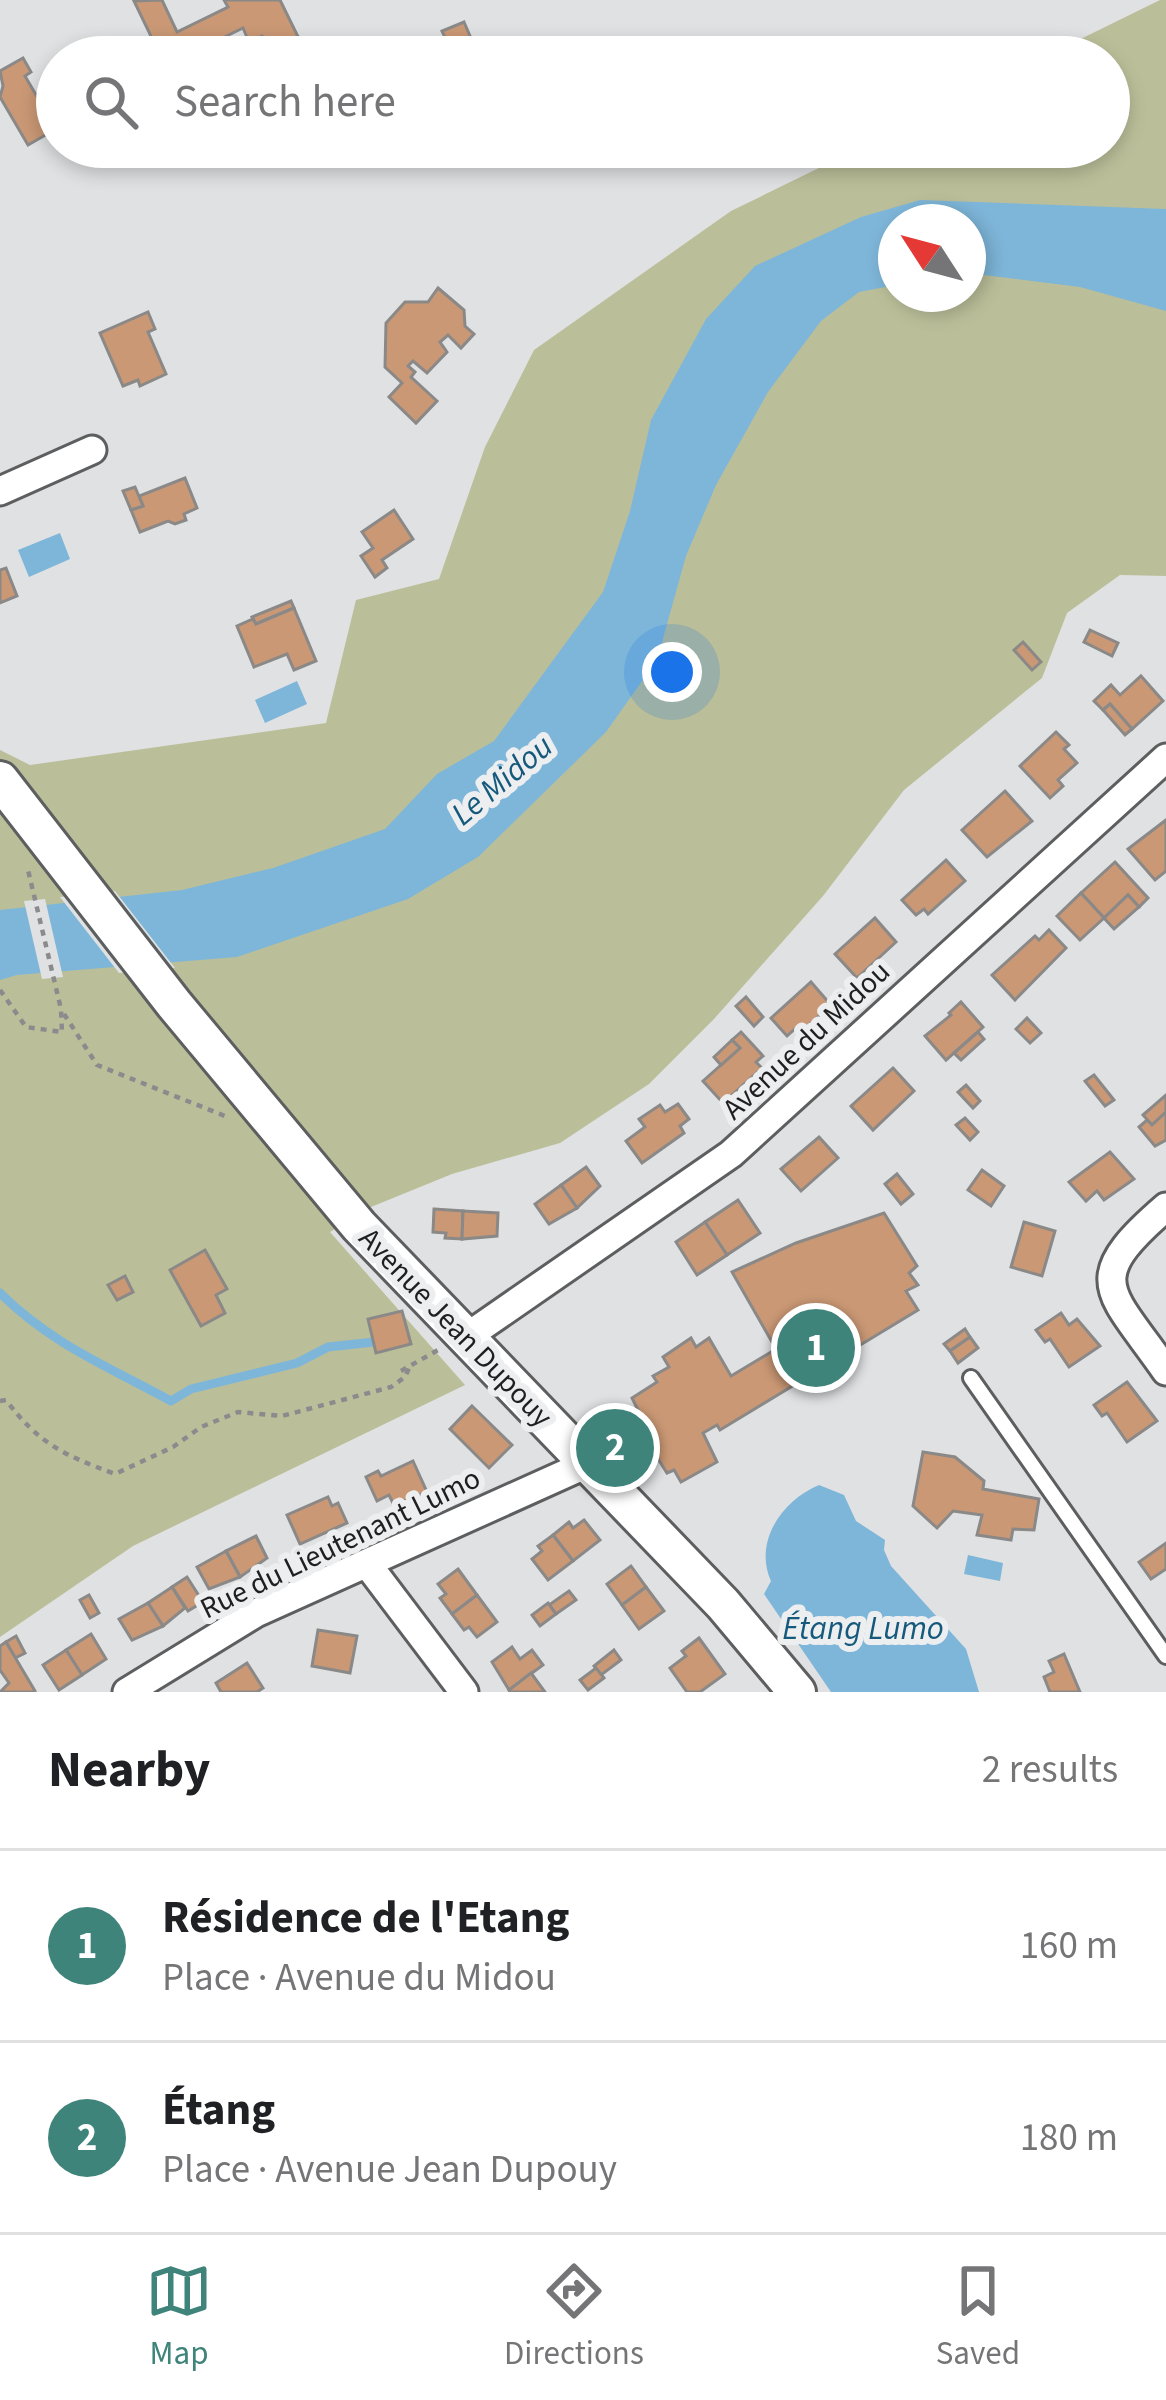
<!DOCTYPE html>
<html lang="en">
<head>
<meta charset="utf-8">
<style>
  :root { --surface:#fff; --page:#f6f6f6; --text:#202124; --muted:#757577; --line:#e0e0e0; --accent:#3f847a }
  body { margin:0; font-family:"Source Sans 3",sans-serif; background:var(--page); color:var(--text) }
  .compass { position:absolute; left:878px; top:204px; width:108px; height:108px; border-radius:50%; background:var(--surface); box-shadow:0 6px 18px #0003; rotate:306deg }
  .you { position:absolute; left:672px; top:672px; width:42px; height:42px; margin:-30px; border:9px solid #fff; border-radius:50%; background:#1a73e8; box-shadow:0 0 0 18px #1a73e833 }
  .badge { display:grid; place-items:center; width:78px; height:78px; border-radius:50%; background:var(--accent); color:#fff; font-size:39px; font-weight:700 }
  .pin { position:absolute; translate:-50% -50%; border:6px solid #fff; box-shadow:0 3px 12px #0006 }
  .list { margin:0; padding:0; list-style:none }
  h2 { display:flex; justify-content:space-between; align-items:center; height:156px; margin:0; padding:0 48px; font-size:51px }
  h2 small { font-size:39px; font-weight:400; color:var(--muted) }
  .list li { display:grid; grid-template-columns:78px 1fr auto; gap:36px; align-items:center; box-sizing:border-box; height:192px; padding:0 48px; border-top:3px solid var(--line) }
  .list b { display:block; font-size:45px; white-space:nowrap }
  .list p { margin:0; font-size:39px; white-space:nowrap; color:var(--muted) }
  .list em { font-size:39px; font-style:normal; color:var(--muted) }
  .icon { flex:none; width:66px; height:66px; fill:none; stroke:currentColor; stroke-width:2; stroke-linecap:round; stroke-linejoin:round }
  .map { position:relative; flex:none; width:1166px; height:1692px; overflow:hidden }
  .search { position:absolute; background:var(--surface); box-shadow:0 6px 18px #0003; left:36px; right:36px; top:36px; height:132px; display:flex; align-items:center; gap:30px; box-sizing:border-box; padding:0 42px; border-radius:66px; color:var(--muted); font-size:45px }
  .sheet { height:540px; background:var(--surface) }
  nav { display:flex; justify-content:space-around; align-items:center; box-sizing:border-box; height:168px; border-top:3px solid var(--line); background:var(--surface); font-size:33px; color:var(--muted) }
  nav a { display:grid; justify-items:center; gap:6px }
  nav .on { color:var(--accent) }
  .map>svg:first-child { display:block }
  .green { fill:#bbbf99; fill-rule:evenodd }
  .water { fill:#7eb6d9 }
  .pier { fill:#e0e1e3 }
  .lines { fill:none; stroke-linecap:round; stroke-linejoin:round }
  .stream { stroke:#7eb6d9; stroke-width:9 }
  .building { fill:#ca9875; stroke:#8a8988; stroke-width:3 }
  .lane-casing { stroke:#5d5e5f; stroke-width:20 }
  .street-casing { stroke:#5d5e5f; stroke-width:33 }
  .secondary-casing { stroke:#5d5e5f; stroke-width:42 }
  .path { stroke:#8b8b8d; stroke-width:4.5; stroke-dasharray:6 6; stroke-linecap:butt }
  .lane { stroke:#fff; stroke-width:14 }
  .street { stroke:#fff; stroke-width:27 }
  .secondary { stroke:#fff; stroke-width:36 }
  .labels { text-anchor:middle; stroke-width:12; stroke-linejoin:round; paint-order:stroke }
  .street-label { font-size:30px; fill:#1f1f20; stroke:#edeef0 }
  .water-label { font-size:33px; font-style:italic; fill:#155a7c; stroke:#edeef0 }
</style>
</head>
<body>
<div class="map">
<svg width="1166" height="1692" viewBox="0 0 1166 1692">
  <rect width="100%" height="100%" fill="#e0e1e3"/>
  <path class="green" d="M1160,0H1166V576L1120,575L1067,613L1042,678L904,790L823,896L714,1019L649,1084L560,1143L452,1174L371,1207L330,1232L465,1385L133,1546L0,1637V750L30,765L326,723L356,600L439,579L485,447L534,350L731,211L862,147H1109V57H1044ZM896,222H968V294H896Z"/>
  <g class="water">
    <path d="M920,200L1166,209V311L1080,287L968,273V222H896V285L859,292L821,321L768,392L716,485L686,556L657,660L606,732L478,857L408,899L237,957L17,975L0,980V910L182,890L273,868L385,829L437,774L494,741L603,592L630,511L651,420L706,319L755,266L861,217Z"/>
    <path d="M60,533L70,559L29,577L18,550Z"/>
    <path d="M297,681L307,704L265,723L255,700Z"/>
    <path d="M819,1485L844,1495L856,1521L885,1540L884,1550L891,1566L966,1649L979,1692H831L764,1594L771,1581C753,1541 783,1500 819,1485Z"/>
    <path d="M968,1555L1003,1563L1000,1581L964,1574Z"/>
  </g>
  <g class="pier">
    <path d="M115,891L175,968L119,973L60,897Z"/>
    <path d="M45,899L63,977L42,979L24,901Z"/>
  </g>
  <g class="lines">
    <path class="stream" d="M0,1293C51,1344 109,1367 171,1401L191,1389L297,1363L328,1347L374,1342"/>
  </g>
  <g class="building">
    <path d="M162,0L177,32L228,7L224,0H280L308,57H273L262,36L249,42L243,28L190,54L191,57H161L134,1Z"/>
    <path d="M464,22L473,43L452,53L442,31Z"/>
    <path d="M473,43L480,57H454L452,53Z"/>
    <path d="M23,58L31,72L25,76L56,129L28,145L0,97L3,86L0,71Z"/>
    <path d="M438,288L464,310L465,326L474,334L461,348L448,335L440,342L447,352L427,373L413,361L408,366L415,372L411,377L437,401L416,423L389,397L402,383L385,367L386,323L405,302H428Z"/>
    <path d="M148,312L155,329L148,332L166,374L140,386L138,380L123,386L100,333Z"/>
    <path d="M185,478L197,508L184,514L186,520L175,524L168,521L140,532L131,510L143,506L139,496Z"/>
    <path d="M135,487L143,506L131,510L123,491Z"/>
    <path d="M394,510L413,539L382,560L387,568L375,577L361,556L373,548L362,532Z"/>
    <path d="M6,568L17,596L0,603V570Z"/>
    <path d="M291,601L294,608L256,624L252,617Z"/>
    <path d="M294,608L316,661L294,670L287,654L254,667L237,626L253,619L256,624Z"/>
    <path d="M1090,630L1118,643L1112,656L1084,642Z"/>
    <path d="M1023,642L1041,662L1032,670L1014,650Z"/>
    <path d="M1141,676L1163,701L1132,729L1110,704L1103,710L1094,701L1111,685L1120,695Z"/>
    <path d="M1110,704L1132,729L1125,735L1103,710Z"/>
    <path d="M1056,732L1069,745L1064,749L1077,763L1058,780L1063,786L1050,798L1020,766Z"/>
    <path d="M1005,791L1032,821L987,857L962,830Z"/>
    <path d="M1166,820V871L1155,880L1128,849Z"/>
    <path d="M946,860L965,881L928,914L924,909L916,915L902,900Z"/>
    <path d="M1115,862L1148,898L1139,907L1128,895L1104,918L1081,893Z"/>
    <path d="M1081,893L1104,918L1080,940L1057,916Z"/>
    <path d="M1128,895L1139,907L1114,929L1104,918Z"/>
    <path d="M875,918L896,942L857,978L835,954Z"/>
    <path d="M1049,930L1066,948L1015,1000L992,975L1035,936L1039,940Z"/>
    <path d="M811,982L831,1005L800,1033L796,1028L787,1036L771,1018Z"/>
    <path d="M746,997L763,1017L754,1026L736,1006Z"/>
    <path d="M961,1002L983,1027L946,1060L925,1036L951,1015L949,1013Z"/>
    <path d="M1027,1018L1041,1033L1030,1043L1016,1029Z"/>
    <path d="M741,1032L763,1056L756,1062L762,1068L723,1103L703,1081L740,1048L732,1040Z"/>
    <path d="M978,1032L984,1039L961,1060L954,1053Z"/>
    <path d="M732,1040L740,1048L721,1065L714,1057Z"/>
    <path d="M893,1068L914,1091L873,1130L851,1106Z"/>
    <path d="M1094,1075L1114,1100L1105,1106L1085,1081Z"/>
    <path d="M966,1085L980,1101L973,1108L958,1092Z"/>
    <path d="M1166,1095V1112L1152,1125L1143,1115Z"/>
    <path d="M678,1104L689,1119L680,1126L684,1133L642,1163L626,1141L645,1127L639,1119L660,1105L665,1112Z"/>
    <path d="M1166,1112V1140L1155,1146L1139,1127L1147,1120L1152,1125Z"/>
    <path d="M965,1118L978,1132L970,1140L956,1125Z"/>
    <path d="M819,1137L838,1158L801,1191L781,1169Z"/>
    <path d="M1110,1152L1134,1179L1104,1200L1097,1191L1086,1201L1069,1182Z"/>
    <path d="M586,1167L600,1186L577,1208L561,1185Z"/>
    <path d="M982,1170L1004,1186L991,1206L968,1190Z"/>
    <path d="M897,1174L913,1194L901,1204L885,1184Z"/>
    <path d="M561,1185L577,1208L549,1224L535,1204Z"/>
    <path d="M738,1200L760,1233L727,1255L705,1222Z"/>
    <path d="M434,1209L463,1211L462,1239L445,1238L446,1233L433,1232Z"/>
    <path d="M463,1211L498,1213L497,1236L462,1239Z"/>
    <path d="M884,1213L917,1266L909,1273L918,1285L906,1291L918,1310L720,1430L717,1425L703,1433L717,1462L681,1482L674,1470L667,1473L650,1446L655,1444L632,1398L657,1382L653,1376L669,1367L663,1357L691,1338L696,1347L709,1338L731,1376L776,1349L732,1272L796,1243Z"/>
    <path d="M705,1222L727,1255L697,1275L676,1242Z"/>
    <path d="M1024,1222L1055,1231L1042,1276L1011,1267Z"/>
    <path d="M205,1250L227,1289L216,1295L225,1313L201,1326L170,1270Z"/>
    <path d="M125,1276L133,1292L117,1300L108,1285Z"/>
    <path d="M402,1311L411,1344L376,1353L368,1319Z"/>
    <path d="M1061,1313L1069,1325L1077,1319L1100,1346L1069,1367L1050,1339L1045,1342L1036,1330Z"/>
    <path d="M965,1329L970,1337L950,1351L944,1344Z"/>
    <path d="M970,1337L978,1348L958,1363L950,1351Z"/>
    <path d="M1127,1382L1157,1421L1127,1442L1107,1413L1102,1416L1094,1405Z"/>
    <path d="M472,1406L512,1445L489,1468L450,1429Z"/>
    <path d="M615,1437L626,1449L616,1459L604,1448Z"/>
    <path d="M923,1452L955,1457L984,1481L983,1489L1039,1499L1034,1530L1013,1529L1011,1540L977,1535L982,1515L953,1511L937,1528L913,1506Z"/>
    <path d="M413,1461L427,1492L394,1505L389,1495L377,1501L366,1477L378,1471L381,1476Z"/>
    <path d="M328,1497L332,1506L338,1503L347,1523L300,1544L287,1515Z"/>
    <path d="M584,1520L600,1540L573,1561L553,1535L569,1522L573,1528Z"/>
    <path d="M553,1535L573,1561L548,1580L532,1559L542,1551L538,1546Z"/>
    <path d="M256,1536L267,1558L240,1577L226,1551Z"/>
    <path d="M1166,1543V1569L1151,1579L1139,1562Z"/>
    <path d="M226,1551L240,1577L209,1589L197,1567Z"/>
    <path d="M631,1566L646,1587L622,1605L607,1584Z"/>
    <path d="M458,1569L477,1595L452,1614L440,1598L446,1594L438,1584Z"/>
    <path d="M187,1577L203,1602L188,1611L172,1587Z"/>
    <path d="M172,1587L185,1608L163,1626L148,1603Z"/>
    <path d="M646,1587L664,1611L639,1629L622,1605Z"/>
    <path d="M569,1591L576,1600L556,1614L549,1605Z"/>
    <path d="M89,1595L99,1613L90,1618L80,1600Z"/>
    <path d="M477,1595L497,1622L477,1637L469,1627L464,1630L452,1614Z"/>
    <path d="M148,1603L163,1626L132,1640L119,1619Z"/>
    <path d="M548,1603L556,1614L540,1626L532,1615Z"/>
    <path d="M318,1630L357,1636L350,1673L312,1666Z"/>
    <path d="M91,1634L106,1659L82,1675L66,1650Z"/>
    <path d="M16,1636L25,1653L15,1658L6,1642Z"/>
    <path d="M699,1638L725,1674L700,1692H687L670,1668L686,1656L682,1651Z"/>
    <path d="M6,1642L35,1691L34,1692H0L9,1683L0,1670V1646Z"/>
    <path d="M512,1647L520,1659L532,1650L543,1665L509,1690L492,1662Z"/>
    <path d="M66,1650L82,1675L59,1690L43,1665Z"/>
    <path d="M614,1650L621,1660L601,1675L594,1666Z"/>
    <path d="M1064,1654L1080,1692H1050L1044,1677L1054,1672L1049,1661Z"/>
    <path d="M247,1663L263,1688L257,1692H221L216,1683Z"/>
    <path d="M596,1668L604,1678L588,1690L580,1680Z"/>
    <path d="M531,1673L545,1692H510L509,1690Z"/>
  </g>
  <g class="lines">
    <defs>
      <path id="lane" d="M971,1378L1166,1656"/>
      <g id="street">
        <path d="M0,491L92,450"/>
        <path d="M1166,1207C1080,1281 1109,1289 1166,1371"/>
        <path d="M465,1338L731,1154L1166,758"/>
        <path d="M368,1565L464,1692"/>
        <path d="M127,1692L256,1613L587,1464"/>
      </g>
      <path id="secondary" d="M0,780L174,1004L359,1226L723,1604L797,1692"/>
    </defs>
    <use href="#lane" class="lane-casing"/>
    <use href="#street" class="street-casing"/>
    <use href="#secondary" class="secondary-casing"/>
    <g class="path">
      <path d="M0,990L26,1027L62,1032L61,1009L28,870"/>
      <path d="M64,1014L97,1065L225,1116"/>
      <path d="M401,1371L438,1350"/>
      <path d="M0,1401L6,1400C39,1444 64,1455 115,1474L173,1447L201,1427L238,1412L282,1416L391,1387L405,1377L410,1366"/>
    </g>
    <use href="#lane" class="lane"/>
    <use href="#street" class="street"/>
    <use href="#secondary" class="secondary"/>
  </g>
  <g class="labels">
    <g class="street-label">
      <text transform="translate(806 1040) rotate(-43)" y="10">Avenue du Midou</text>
      <text transform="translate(456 1327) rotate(46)" y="10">Avenue Jean Dupouy</text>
      <text transform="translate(340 1543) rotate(-26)" y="10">Rue du Lieutenant Lumo</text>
    </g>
    <g class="water-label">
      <text transform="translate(501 779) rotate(-40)" y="12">Le Midou</text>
      <text x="863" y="1639">Étang Lumo</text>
    </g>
  </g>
</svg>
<svg class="compass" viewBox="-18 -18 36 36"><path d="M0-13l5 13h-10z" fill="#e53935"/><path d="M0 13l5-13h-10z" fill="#757577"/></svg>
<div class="you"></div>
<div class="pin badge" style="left:816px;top:1348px">1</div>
<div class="pin badge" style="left:615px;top:1448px">2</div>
<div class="search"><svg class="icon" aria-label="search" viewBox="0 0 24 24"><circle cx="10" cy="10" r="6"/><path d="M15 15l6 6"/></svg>Search here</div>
</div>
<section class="sheet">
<h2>Nearby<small>2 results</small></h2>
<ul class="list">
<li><span class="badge">1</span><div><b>Résidence de l'Etang</b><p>Place · Avenue du Midou</p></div><em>160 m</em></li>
<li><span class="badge">2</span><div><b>Étang</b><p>Place · Avenue Jean Dupouy</p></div><em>180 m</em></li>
</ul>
</section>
<nav>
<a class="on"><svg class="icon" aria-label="map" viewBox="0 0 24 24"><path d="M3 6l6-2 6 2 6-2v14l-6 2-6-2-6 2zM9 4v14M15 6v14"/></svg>Map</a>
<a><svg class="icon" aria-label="directions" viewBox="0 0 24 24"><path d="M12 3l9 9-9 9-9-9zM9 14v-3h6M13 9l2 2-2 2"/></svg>Directions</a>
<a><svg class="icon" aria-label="saved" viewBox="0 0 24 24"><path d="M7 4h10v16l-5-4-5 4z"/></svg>Saved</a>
</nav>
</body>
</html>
